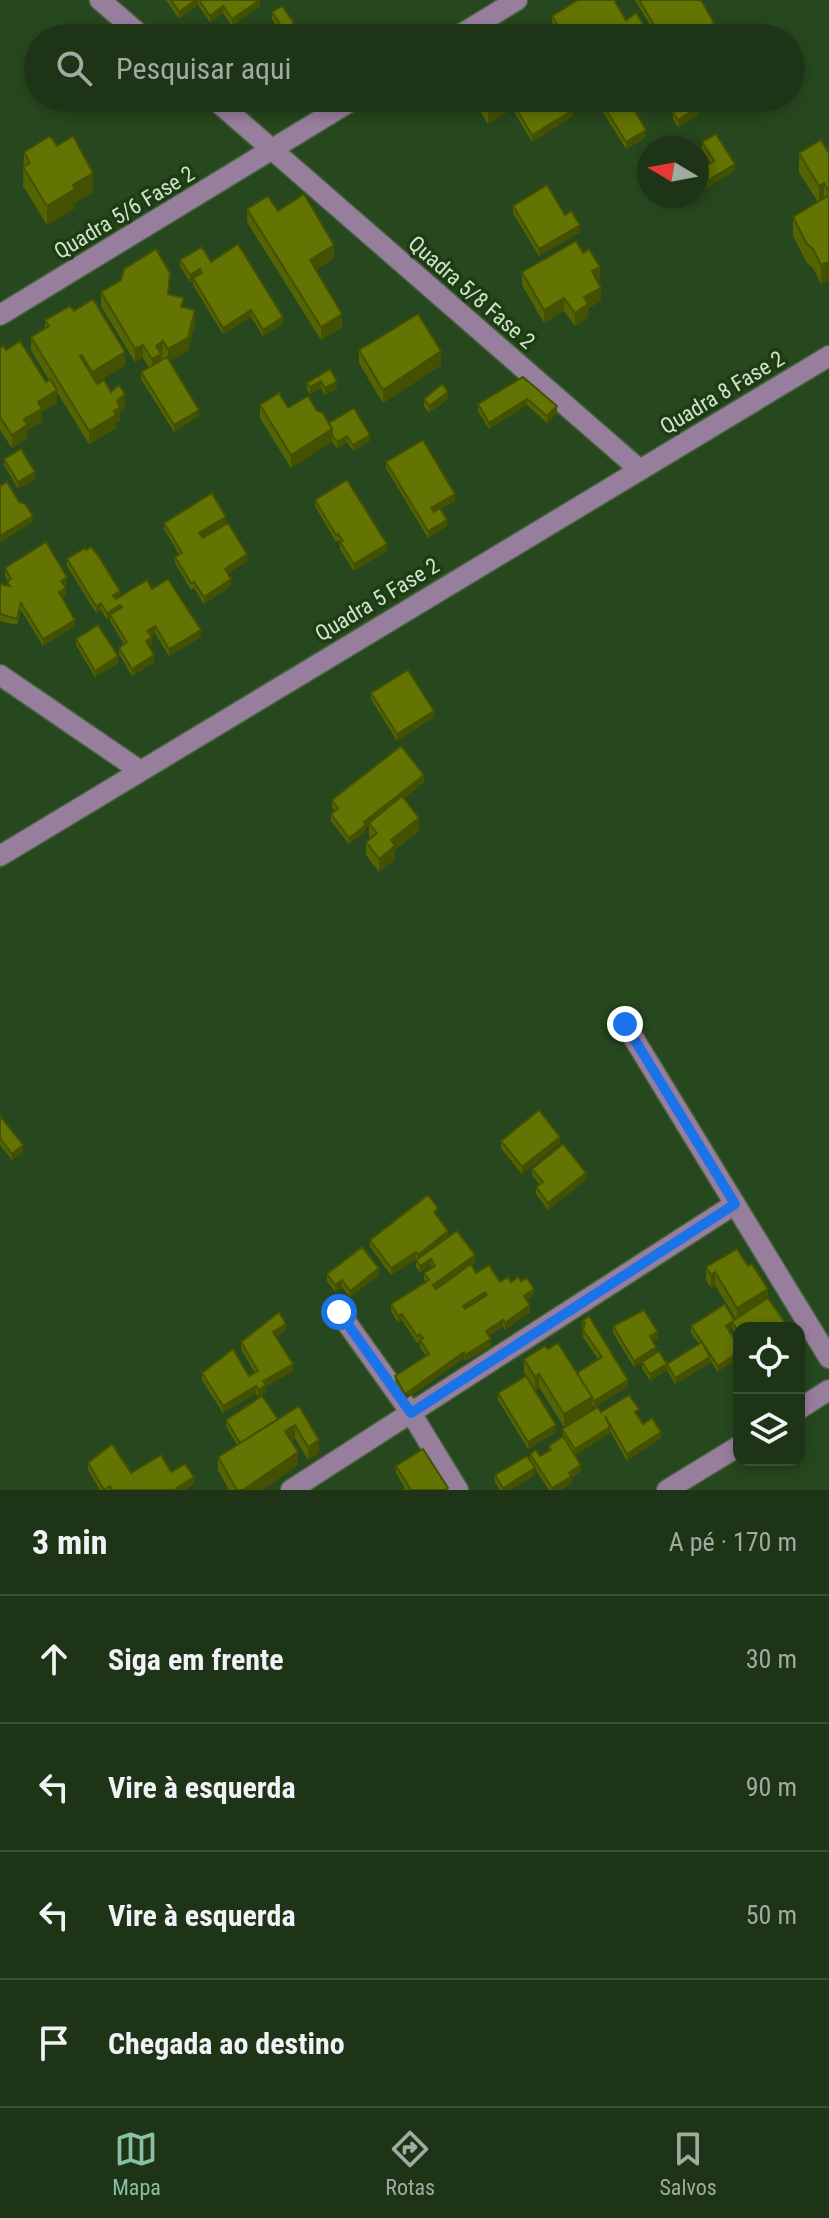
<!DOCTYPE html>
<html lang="pt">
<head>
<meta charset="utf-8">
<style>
  :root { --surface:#1d3516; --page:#253d1f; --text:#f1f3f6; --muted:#a0aba1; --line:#3b5035; --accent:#8abfa5 }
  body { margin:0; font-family:"Roboto Condensed",sans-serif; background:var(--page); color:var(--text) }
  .controls { position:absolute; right:24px; bottom:24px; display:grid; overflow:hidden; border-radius:16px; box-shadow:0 4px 12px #0003 }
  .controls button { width:72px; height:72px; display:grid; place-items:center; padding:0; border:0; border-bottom:2px solid var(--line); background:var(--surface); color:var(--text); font:40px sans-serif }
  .compass { position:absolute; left:637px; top:136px; width:72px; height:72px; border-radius:50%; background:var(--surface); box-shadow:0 4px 12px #0003; rotate:280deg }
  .stop { position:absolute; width:24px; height:24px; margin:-18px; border:6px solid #1a73e8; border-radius:50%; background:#fff }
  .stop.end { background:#1a73e8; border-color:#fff; box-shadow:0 2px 8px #0008 }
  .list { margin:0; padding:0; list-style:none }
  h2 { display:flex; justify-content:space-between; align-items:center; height:104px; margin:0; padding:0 32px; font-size:34px }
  h2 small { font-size:26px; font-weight:400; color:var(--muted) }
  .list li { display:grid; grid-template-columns:52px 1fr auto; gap:24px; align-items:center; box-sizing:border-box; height:128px; padding:0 32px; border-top:2px solid var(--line) }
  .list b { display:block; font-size:30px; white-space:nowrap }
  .list em { font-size:26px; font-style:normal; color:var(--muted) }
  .icon { flex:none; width:44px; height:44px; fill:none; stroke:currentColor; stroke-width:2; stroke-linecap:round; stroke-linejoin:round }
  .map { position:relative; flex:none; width:829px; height:1490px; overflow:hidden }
  .search { position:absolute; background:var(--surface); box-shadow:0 4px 12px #0003; left:24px; right:24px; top:24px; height:88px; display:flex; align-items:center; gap:20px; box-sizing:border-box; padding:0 28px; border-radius:44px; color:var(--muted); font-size:30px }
  .sheet { height:616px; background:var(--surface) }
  nav { display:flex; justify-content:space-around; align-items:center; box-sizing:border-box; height:112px; border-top:2px solid var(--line); background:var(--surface); font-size:22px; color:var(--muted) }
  nav a { display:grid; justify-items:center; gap:4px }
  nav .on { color:var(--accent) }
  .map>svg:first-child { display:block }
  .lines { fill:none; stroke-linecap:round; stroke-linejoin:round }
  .minor-casing { stroke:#45633d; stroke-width:23 }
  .minor { stroke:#977e9d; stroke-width:20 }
  .wall { fill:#556403 }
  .shaded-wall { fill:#455102 }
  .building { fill:#637403; stroke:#455102; stroke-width:2; fill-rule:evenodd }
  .route { stroke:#1a73e8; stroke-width:10 }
  .labels { text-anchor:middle; stroke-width:7; stroke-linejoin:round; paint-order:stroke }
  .street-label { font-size:22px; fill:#d0e3cb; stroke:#1d3c13 }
</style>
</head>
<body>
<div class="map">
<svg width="829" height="1490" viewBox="0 0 829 1490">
  <rect width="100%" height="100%" fill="#27471e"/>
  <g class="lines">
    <defs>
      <g id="minor">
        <path d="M100,0L144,38"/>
        <path d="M455,38L517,0"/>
        <path d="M213,98L640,470"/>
        <path d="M0,315L356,98"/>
        <path d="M0,675L139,770"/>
        <path d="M0,856L829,356"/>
        <path d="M625,1024L829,1358"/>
        <path d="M339,1312L411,1413L458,1490"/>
        <path d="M799,1409L829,1390"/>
        <path d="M291,1490L735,1204"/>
        <path d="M667,1490L739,1446"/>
      </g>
    </defs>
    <use href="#minor" class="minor-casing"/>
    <use href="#minor" class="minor"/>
  </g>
  <g class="wall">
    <path d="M166,0H260V6L232,26L223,13L210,22L198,5L179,19Z"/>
    <path d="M635,0H701L714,29L699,38H658Z"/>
    <path d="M272,12L294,30L284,37L272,19Z"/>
    <path d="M552,16L626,20L652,38H562L552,22Z"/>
    <path d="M472,98H506L507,112L488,124Z"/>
    <path d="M506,98H566L573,116L532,142Z"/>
    <path d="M600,100L646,137L626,149L600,107Z"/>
    <path d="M673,113L699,114L678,127L673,119Z"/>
    <path d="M702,142L735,171L711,163L702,149Z"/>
    <path d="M57,146L93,192L75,203V208L47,225L23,186L24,152Z"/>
    <path d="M799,153H829V281L821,284L813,268L807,263L793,236V217L818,202L799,172Z"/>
    <path d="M513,206L580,232L539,256L513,213Z"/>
    <path d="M247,209L278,211L334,258L315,270L342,327L321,340L247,222Z"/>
    <path d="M180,260L211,262L283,324L263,336L251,317L223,334L193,285V281L190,282L180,266Z"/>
    <path d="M522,272L600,280L597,281L601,301L588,308V317L575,326L564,311L544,323L522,285Z"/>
    <path d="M170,286L169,294L184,308L195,323L188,351L170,361L199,416L174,432L141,379V372L149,368L143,358L135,362L101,306V292Z"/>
    <path d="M74,311L125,365L96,383L111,392L125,408L120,412V420L116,423V428L89,444L57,392V403L42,412V422L27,430V438L12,448L0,430V348L6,350L46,382L49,380L31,350V337L45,329V320Z"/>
    <path d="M359,350L441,365L383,403L359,363Z"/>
    <path d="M523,377L557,413L547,423L527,405L489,429L478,411V404Z"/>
    <path d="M337,381V388L325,395L321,388L310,394L307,389V383Z"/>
    <path d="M424,399H448L429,413L424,406Z"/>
    <path d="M260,405L317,411L329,423L370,441L353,451L347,442L337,449L332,441L291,468L260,418Z"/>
    <path d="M4,459L35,479L18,489L4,465Z"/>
    <path d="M386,462L455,500L441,509L447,526L428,538L386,468Z"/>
    <path d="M315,500L387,551L354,571L340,549V543L338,540L336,542L315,506Z"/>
    <path d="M164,523H226L202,538L247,561L228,573L231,586L204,604L194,588L191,590L175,563V557L179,554L164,529Z"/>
    <path d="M67,559L120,596L152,589L201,637L169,656L155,633L151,635L152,644L149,646L154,662L132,676L119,654V648L124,644L110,621V618L107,620L101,610L96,613L67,566Z"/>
    <path d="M5,568L67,584L64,586L66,595L62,597L75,626L43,646L21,610L17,625L0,621V584L7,585L8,581L5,575Z"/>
    <path d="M76,639L118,663L95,677L76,645Z"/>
    <path d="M371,693L434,717L397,741L371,699Z"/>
    <path d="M424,782L404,798L419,831L395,850V859L379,872L366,855V842L370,838L369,836V825L366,827V831L349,844L331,821V814L335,811L332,807V800Z"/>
    <path d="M0,1116L23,1152L12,1160L0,1145Z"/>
    <path d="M501,1141L560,1143L522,1174L501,1148Z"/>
    <path d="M532,1169L586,1180L548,1210L536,1194V1187L540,1185L532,1175Z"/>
    <path d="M438,1215L437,1216L448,1237L475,1262L471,1265L476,1273L500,1282H511L534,1295L527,1300L530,1312L505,1330L503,1326L489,1336L491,1346L465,1361L464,1358L405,1400L395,1382V1376L426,1356L420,1347V1341L417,1343L402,1320L398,1323L391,1311V1304L426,1282L424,1279V1273L432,1268L431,1265L420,1272L416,1267V1259L391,1275L370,1247V1240Z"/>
    <path d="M706,1267L768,1298L786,1328H739V1340L732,1328L729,1330L718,1372L710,1360V1363L675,1384L667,1370L650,1381L642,1368V1362L634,1367L613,1333V1326L658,1339L653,1341L656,1353L667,1364L699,1344L691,1333V1326L736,1319L715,1285L711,1288L706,1280Z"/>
    <path d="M327,1274L379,1275L350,1297L342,1287L335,1292L327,1281Z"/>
    <path d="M589,1316L628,1386L594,1408L592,1404L564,1427L539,1387L535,1390L524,1372V1359L548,1349L577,1373L598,1359L583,1337L582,1321Z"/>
    <path d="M286,1330L276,1337L293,1371L266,1386V1392L258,1397L256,1393L223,1413L202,1380V1373L249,1376L255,1373L241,1349V1342Z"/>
    <path d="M498,1393L556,1432L528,1449L498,1400Z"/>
    <path d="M299,1406L319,1453L308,1460L295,1438L291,1441L298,1465L262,1490H229L218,1470V1457L237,1445L226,1426V1420L278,1419Z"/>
    <path d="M601,1412L639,1416L643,1424L661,1438L627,1461L610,1431V1433L575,1455L581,1471L572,1478V1483L560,1490H549L530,1461V1454L540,1456L549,1451V1446L563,1437L562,1429Z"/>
    <path d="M88,1463L131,1473L171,1472L194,1484L184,1490H100L88,1470Z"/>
    <path d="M396,1466L448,1490H402L405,1488L396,1473Z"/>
    <path d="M495,1475H535L510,1490H500L495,1482Z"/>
  </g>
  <g class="shaded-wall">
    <path d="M196,0H198V5L179,19V12Z"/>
    <path d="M260,0V6L232,26V19Z"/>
    <path d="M223,6V13L210,22V16Z"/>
    <path d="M294,23V30L284,37V30Z"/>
    <path d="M714,23V29L699,38H687Z"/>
    <path d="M455,98H466L455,104Z"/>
    <path d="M507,99V112L488,124V110Z"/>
    <path d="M699,107V114L678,127V120Z"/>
    <path d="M573,110V116L532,142V135Z"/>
    <path d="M646,130V137L626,149V142Z"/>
    <path d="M735,164V171L697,194V187Z"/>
    <path d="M93,173V192L75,203V208L47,225V206L73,185Z"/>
    <path d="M824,183V202L819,205V186Z"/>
    <path d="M580,225V232L539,256V249Z"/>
    <path d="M334,245V258L310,273V260Z"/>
    <path d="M829,262V281L821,284V265Z"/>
    <path d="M600,267V280L592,284V271Z"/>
    <path d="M200,269V276L193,278V281L190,282V275Z"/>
    <path d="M601,288V301L588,308V317L575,326V313L584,297Z"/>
    <path d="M564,298V311L544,323V310Z"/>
    <path d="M195,310V323L188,351L168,362V349Z"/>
    <path d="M251,310V317L223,334V328Z"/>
    <path d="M342,314V327L321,340V327Z"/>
    <path d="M283,317V324L263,336V330Z"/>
    <path d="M163,341L161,367L152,373V359L156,346Z"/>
    <path d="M143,345V358L135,362V349Z"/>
    <path d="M441,351V365L383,403V390Z"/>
    <path d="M125,352V365L92,385V372Z"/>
    <path d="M321,381V388L310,394V387Z"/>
    <path d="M337,381V388L325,395V388Z"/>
    <path d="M57,390V403L42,412V422L27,430V438L12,448V435L24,419L38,402Z"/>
    <path d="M448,392V399L429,413V406Z"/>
    <path d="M125,394V408L120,412V420L116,423V428L89,444V431L114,411L117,401Z"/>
    <path d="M527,399V405L489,429V423Z"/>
    <path d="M557,406V413L547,423V416Z"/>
    <path d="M199,410V416L174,432V425Z"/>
    <path d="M332,429V442L291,468V455Z"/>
    <path d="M370,435V441L353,451V445Z"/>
    <path d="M347,436V442L337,449V442Z"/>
    <path d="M35,472V479L18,489V482Z"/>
    <path d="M455,494V500L431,514V508Z"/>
    <path d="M33,516V522L0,543V536Z"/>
    <path d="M226,517V523L199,540V533Z"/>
    <path d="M447,520V526L428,538V531Z"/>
    <path d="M387,544V551L354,571V564Z"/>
    <path d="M247,554V561L225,575V569Z"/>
    <path d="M67,577V584L61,588V581Z"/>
    <path d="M231,579V586L204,604V597Z"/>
    <path d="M66,588V595L59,599V592Z"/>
    <path d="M120,591V598L113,602V596Z"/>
    <path d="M101,603V610L96,613V606Z"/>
    <path d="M120,605V612L110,615V618L107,620V613Z"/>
    <path d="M75,620V626L43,646V639Z"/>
    <path d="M155,626V633L147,637V631Z"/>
    <path d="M201,630V637L169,656V649Z"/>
    <path d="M152,637V644L146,648V641Z"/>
    <path d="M154,655V662L132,676V669Z"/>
    <path d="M118,656V663L95,677V671Z"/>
    <path d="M434,711V717L397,741V734Z"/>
    <path d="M424,775V782L366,827V831L349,844V838L364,822Z"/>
    <path d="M419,818V831L395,850V859L379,872V859L391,840Z"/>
    <path d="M560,1137V1143L522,1174V1167Z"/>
    <path d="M23,1145V1152L12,1160V1154Z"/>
    <path d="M586,1173V1180L548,1210V1203Z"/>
    <path d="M448,1231V1237L418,1261V1255Z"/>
    <path d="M416,1252V1259L391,1275V1268Z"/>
    <path d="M475,1255V1262L433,1292V1285Z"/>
    <path d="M431,1259V1265L420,1272V1266Z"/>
    <path d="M379,1268V1275L350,1297V1291Z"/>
    <path d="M715,1272V1285L711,1288V1275Z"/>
    <path d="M342,1280V1287L335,1292V1285Z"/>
    <path d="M534,1289V1295L524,1303V1296Z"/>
    <path d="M768,1289V1302L737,1321V1308Z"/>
    <path d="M485,1292V1299L463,1313V1306Z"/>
    <path d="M530,1305V1312L505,1330V1323Z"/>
    <path d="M402,1314V1320L398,1323V1316Z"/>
    <path d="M503,1320V1326L486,1338V1331Z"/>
    <path d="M732,1322V1328L726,1333V1326Z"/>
    <path d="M286,1324V1330L273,1339V1332Z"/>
    <path d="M658,1332V1339L650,1343V1336Z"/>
    <path d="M491,1339V1346L465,1361V1355Z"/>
    <path d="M656,1347V1354L634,1367V1361Z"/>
    <path d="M464,1352V1358L405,1400V1394Z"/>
    <path d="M739,1352V1358L718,1372V1366Z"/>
    <path d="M710,1357V1363L675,1384V1378Z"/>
    <path d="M293,1364V1371L266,1386V1392L258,1397V1390L263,1381Z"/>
    <path d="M667,1364V1370L650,1381V1374Z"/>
    <path d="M539,1374V1387L535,1390V1377Z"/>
    <path d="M628,1380V1386L594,1408V1401Z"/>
    <path d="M256,1386V1393L223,1413V1406Z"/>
    <path d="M592,1397V1410L564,1427V1414Z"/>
    <path d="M295,1425V1438L285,1444V1431Z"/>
    <path d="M556,1425V1432L528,1449V1442Z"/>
    <path d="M610,1427V1433L575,1456V1449Z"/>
    <path d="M661,1432V1438L627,1461V1454Z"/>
    <path d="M319,1440V1453L308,1460V1447Z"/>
    <path d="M298,1452V1465L262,1490H243Z"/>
    <path d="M581,1465V1471L572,1478V1483L560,1490H552V1488L569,1473Z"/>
    <path d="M535,1468V1475L510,1490H503V1488Z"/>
    <path d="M194,1477V1484L184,1490H176V1488Z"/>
  </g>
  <g class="building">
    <path d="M171,0H196L179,12Z"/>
    <path d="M199,0H260L232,19L223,6L210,16Z"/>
    <path d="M578,0H614L626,20L636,13L652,38H566L552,16Z"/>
    <path d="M639,0H701L714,23L687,38H662Z"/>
    <path d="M282,6L294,23L284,30L272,12Z"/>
    <path d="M480,98H506L507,99L488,110Z"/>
    <path d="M510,98H566L573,110L532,135Z"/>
    <path d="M605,98H627L646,130L626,142L600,100Z"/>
    <path d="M694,99L699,107L678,120L673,113Z"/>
    <path d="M716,134L735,164L697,187V172L714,161L702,142Z"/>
    <path d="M50,136L57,146L73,136L93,173L73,185L75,189L47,206L23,167L30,163L24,152Z"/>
    <path d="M821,140L829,153V192L824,183L819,186L799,153Z"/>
    <path d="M547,185L565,215L571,211L580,225L539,249L513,206Z"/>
    <path d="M304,194L334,245L310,260L342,314L321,327L247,209L268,196L278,211Z"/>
    <path d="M829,195V262L821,265L813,249L807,244L793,217Z"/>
    <path d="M576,241L583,253L589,249L600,267L592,271L601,288L584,297L588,304L575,313L564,298L544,310L522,272Z"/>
    <path d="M238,244L283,317L263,330L251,310L223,328L193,278L202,273L200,269L190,275L180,260L202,247L211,262Z"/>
    <path d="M156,249L170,273L168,294L184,298L181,307L195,310L188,338L168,349L163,341L156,346L161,354L152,359L143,345L135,349L101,292L121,280L124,269Z"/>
    <path d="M93,299L125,352L92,372L82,355L80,356L97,384L104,380L111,392L119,385L125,394L117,401L120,407L114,411L116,415L89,431L31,337L49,326L45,320L70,306L74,311Z"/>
    <path d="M418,314L441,351L383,390L359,350Z"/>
    <path d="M20,341L46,382L50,379L57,390L38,402L42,409L24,419L27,425L12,435L0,417V348L4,346L6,350Z"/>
    <path d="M167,357L199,410L174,425L141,372Z"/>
    <path d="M330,369L337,381L325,388L321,381L310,387L307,383Z"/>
    <path d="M523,377L557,406L547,416L527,399L489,423L478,404Z"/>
    <path d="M442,384L448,392L429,406L424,399Z"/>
    <path d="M279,393L288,408L308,396L317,411L323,413L332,429L291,455L260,405Z"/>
    <path d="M354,408L370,435L353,445L347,436L337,442L332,435V429L329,423Z"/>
    <path d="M423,440L455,494L431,508L434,512L440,508L447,520L428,531L386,462Z"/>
    <path d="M21,449L35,472L18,482L4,459Z"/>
    <path d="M347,480L387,544L354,564L340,542L343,541L338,534L336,535L315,500Z"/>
    <path d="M7,482L19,502L25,504L33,516L0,536V486Z"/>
    <path d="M212,493L226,517L199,533L203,538L228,523L247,554L225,569L231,579L204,597L194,582L191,583L175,557L182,553L164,523Z"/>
    <path d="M46,542L67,577L61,581L66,588L59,592L75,620L43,639L21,603L17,619L0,614V584L10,586L7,582L11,579L5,568Z"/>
    <path d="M91,547L98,555L120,591L113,596L116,599L147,580L152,589L168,579L201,630L169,649L155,626L147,631L152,637L146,641L154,655L132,669L119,648L127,642L110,615L122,607L120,605L107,613L101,603L96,606L67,559L85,548L86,550Z"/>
    <path d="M98,625L118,656L95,671L76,639Z"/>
    <path d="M408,670L434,711L397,734L371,693Z"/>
    <path d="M401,746L424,775L364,822L366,825L349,838L331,814L338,809L332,800Z"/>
    <path d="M402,796L419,818L391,840L395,846L379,859L366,842L377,833L369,823Z"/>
    <path d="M539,1110L560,1137L522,1167L501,1141Z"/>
    <path d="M0,1116L23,1145L12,1154L0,1138Z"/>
    <path d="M563,1144L586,1173L548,1203L536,1187L543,1182L532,1169Z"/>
    <path d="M428,1195L438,1208L434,1212L448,1231L418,1255L416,1252L391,1268L370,1240Z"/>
    <path d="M457,1231L475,1255L433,1285L436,1289L471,1264L476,1273L489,1265L500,1282L508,1277L511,1282L518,1277L521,1281L527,1278L534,1289L524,1296L530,1305L505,1323L503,1320L486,1331L491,1339L465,1355L464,1352L405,1394L395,1376L429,1354L420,1340L423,1338L420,1334L417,1336L402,1314L398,1316L391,1304L429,1280L424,1273L435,1266L431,1259L420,1266L416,1260ZM485,1292L487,1295L465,1309L463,1306Z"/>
    <path d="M362,1247L379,1268L350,1291L342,1280L335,1285L327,1274Z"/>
    <path d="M737,1249L748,1266L752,1264L768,1289L737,1308L715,1272L711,1275L706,1267Z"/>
    <path d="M768,1298L786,1324L779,1328H739V1333L732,1322L726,1326L739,1346V1352L718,1366L691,1326L725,1304L734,1320Z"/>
    <path d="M644,1310L658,1332L650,1336L656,1347L634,1361L613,1326Z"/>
    <path d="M279,1312L286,1324L273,1332L293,1364L263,1381L266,1385L258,1390L256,1386L223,1406L202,1373L233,1349L249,1376L258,1371L241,1342Z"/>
    <path d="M589,1316L628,1380L594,1401L577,1373L602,1357L583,1330L585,1323L582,1321Z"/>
    <path d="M702,1342L710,1357L675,1378L667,1364Z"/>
    <path d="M558,1343L592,1397L564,1414L539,1374L535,1377L524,1359L545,1346L548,1349Z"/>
    <path d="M659,1351L667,1364L650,1374L642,1362Z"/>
    <path d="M526,1376L556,1425L528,1442L498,1393Z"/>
    <path d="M629,1395L639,1409L635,1412L643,1424L652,1418L661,1432L627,1454L605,1416L610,1427L575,1449L562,1429L598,1407L601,1412Z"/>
    <path d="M262,1396L278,1419L240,1443L226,1420Z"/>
    <path d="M299,1406L319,1440L308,1447L295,1425L285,1431L298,1452L243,1490H237L218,1457Z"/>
    <path d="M563,1436L581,1465L569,1473L572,1476L552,1488L530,1454L536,1450L540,1456L551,1450L549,1446Z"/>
    <path d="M112,1444L131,1473L161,1455L171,1472L185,1464L194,1477L176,1488L177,1490H112L110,1486L104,1490L88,1463Z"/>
    <path d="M423,1449L448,1488L445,1490H411L396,1466Z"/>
    <path d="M527,1456L535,1468L503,1488L495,1475Z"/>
  </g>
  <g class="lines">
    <path class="route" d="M339,1312L411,1413L735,1204L625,1024"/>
  </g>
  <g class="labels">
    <g class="street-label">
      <text transform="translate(124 212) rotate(-31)" y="8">Quadra 5/6 Fase 2</text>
      <text transform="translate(472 292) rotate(41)" y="8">Quadra 5/8 Fase 2</text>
      <text transform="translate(722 392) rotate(-31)" y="8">Quadra 8 Fase 2</text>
      <text transform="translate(377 599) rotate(-31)" y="8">Quadra 5 Fase 2</text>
    </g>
  </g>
</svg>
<div class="controls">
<button><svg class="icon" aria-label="locate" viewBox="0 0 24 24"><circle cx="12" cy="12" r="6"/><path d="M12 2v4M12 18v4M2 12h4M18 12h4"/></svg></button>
<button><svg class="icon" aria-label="layers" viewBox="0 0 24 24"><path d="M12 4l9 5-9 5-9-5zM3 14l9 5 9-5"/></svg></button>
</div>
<svg class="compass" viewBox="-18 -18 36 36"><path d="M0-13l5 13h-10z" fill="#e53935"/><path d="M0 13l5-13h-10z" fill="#a0aba1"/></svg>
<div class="stop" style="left:339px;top:1312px"></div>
<div class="stop end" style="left:625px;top:1024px"></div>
<div class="search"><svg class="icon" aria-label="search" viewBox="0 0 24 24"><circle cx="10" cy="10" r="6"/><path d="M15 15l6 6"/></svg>Pesquisar aqui</div>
</div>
<section class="sheet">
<h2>3 min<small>A pé · 170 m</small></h2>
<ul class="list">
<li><svg class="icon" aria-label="ahead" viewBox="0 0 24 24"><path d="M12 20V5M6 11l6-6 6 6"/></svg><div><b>Siga em frente</b></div><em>30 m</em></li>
<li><svg class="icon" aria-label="left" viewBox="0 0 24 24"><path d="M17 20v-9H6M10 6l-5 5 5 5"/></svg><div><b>Vire à esquerda</b></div><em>90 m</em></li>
<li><svg class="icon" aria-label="left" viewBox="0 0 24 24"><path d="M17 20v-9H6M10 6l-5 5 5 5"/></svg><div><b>Vire à esquerda</b></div><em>50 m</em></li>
<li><svg class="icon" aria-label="arrive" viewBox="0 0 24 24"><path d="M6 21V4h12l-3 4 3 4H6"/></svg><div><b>Chegada ao destino</b></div></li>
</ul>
</section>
<nav>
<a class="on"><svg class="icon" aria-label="map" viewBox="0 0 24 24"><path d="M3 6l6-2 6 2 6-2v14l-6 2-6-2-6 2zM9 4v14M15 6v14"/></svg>Mapa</a>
<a><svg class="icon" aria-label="directions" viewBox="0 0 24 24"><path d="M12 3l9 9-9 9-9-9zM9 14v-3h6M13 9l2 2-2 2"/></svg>Rotas</a>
<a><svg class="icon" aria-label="saved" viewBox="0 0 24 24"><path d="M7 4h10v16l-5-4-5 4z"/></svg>Salvos</a>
</nav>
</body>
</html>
